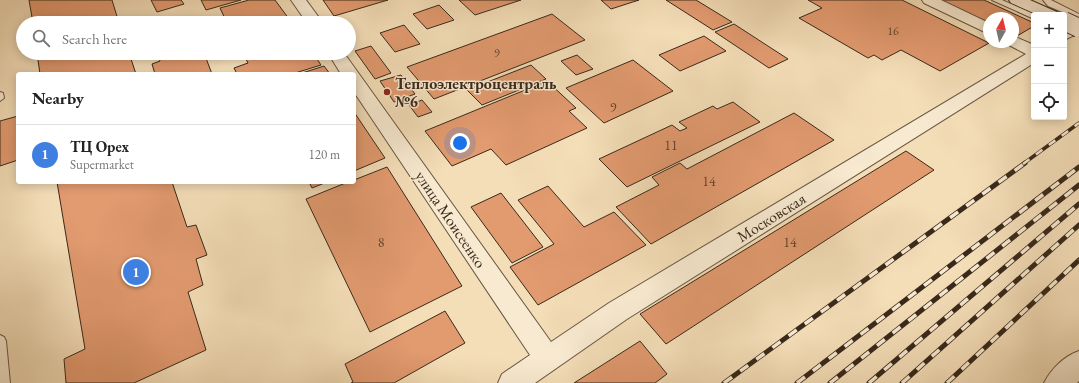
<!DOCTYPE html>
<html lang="en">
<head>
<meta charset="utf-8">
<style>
  :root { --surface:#fff; --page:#f6f6f6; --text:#222; --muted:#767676; --line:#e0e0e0; --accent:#0f766e }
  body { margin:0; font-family:"EB Garamond",serif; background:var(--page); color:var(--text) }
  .controls { position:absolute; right:12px; top:12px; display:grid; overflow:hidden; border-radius:4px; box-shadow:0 2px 10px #0003 }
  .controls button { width:36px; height:36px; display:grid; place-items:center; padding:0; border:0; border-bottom:1px solid var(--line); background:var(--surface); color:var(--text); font:20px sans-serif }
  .compass { position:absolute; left:983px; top:12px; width:36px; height:36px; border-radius:50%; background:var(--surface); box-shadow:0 2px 10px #0003; rotate:8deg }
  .you { position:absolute; left:460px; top:143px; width:14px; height:14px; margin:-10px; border:3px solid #fff; border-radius:50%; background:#1a73e8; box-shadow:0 0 0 6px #1a73e833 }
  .badge { display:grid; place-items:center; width:26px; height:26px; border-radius:50%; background:var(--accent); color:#fff; font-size:13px; font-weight:700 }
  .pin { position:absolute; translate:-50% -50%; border:2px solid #fff; box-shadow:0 1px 4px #0006 }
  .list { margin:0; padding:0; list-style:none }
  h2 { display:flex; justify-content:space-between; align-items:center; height:52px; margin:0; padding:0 16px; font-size:17px }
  h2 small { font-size:13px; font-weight:400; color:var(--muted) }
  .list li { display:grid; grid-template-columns:26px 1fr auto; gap:12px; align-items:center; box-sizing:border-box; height:60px; padding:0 16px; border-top:1px solid var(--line) }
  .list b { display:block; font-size:15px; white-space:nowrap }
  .list p { margin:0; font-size:13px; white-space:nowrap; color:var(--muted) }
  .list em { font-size:13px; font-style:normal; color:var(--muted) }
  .icon { flex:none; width:22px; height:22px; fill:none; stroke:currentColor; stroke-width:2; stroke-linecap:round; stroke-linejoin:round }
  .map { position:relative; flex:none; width:1079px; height:383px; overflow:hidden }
  .search { position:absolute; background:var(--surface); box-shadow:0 2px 10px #0003; left:16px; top:16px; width:340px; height:44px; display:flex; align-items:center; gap:10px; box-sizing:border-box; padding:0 14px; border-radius:22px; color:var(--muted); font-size:15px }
  .panel { position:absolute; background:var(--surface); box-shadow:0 2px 10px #0003; left:16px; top:72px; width:340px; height:112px; border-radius:4px }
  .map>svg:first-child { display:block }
  .building { fill:#e29a6f; stroke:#39291b }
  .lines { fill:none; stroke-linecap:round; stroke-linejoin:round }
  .service-casing { stroke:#685642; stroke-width:2 }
  .minor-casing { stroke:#685642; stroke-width:2 }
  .secondary-casing { stroke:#39291b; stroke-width:2 }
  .service { fill:#f8ead1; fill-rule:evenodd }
  .minor { fill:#f8ead1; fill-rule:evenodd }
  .secondary { fill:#f8ead1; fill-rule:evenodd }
  .rail-far1-casing { stroke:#39291b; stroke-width:3.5 }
  .rail-casing { stroke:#39291b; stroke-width:5 }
  .rail-far1 { stroke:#f8ead1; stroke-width:2.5; stroke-dasharray:8; stroke-linecap:butt }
  .rail { stroke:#f8ead1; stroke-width:3.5; stroke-dasharray:10; stroke-linecap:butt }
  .secondary-bridge-casing { stroke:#39291b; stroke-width:20; stroke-linecap:butt }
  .secondary-bridge { stroke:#f8ead1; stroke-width:18 }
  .poi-dot { fill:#8f2418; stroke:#f8ead1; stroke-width:1.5 }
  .labels { text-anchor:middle; stroke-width:3; stroke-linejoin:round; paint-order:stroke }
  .far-number-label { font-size:12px; fill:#634530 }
  .number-label { font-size:14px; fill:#634530 }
  .poi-label { font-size:16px; font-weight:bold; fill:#39291b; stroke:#f8ead1; text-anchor:start }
  .street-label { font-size:16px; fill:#39291b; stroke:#f8ead1 }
</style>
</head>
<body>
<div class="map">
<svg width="1079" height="383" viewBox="0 0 1079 383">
  <rect width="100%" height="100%" fill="#f4deb8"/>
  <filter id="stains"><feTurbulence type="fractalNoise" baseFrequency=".005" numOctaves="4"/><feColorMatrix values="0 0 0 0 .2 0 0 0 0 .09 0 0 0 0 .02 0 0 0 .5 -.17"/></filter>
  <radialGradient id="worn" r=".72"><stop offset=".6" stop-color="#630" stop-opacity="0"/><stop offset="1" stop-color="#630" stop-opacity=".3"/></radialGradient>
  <g class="building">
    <path d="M29,0H112L119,23H33Z"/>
    <path d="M151,0H181L184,4L157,12Z"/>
    <path d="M201,0H241L206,10Z"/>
    <path d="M249,0H275L292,23H227L220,8Z"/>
    <path d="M323,0H388L334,16Z"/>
    <path d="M459,0H521L475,15Z"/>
    <path d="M601,0H639L611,9Z"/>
    <path d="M666,0H696L732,22L713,30Z"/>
    <path d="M808,0H902L989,43L940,71L901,50L882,60L874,55L868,58L799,18L822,8Z"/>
    <path d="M941,0H984L1034,23V26L1017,36L1013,34V18H989V23Z"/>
    <path d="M439,5L454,20L427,29L413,14Z"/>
    <path d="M552,14L585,40L434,99L407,67Z"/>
    <path d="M190,19L192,23H174Z"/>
    <path d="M734,24L788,59L769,68L715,32Z"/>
    <path d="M404,25L420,44L395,52L380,33Z"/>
    <path d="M704,36L726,51L680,71L659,55Z"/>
    <path d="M371,46L391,73L375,79L355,51Z"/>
    <path d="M37,53H129L136,74H40Z"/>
    <path d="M157,53H204L212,74H155L152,64L160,61Z"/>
    <path d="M243,53H313L321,65L292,74H237L234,68L248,63Z"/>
    <path d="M577,55L593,69L576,75L561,61Z"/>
    <path d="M633,60L673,91L604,123L566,88Z"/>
    <path d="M531,65L546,79L482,105L467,90Z"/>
    <path d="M324,66L330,74H299Z"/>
    <path d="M401,75L415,94L394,102L380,81Z"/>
    <path d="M547,81L576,108L569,111L587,128L506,165L491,149L452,166L425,131Z"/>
    <path d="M422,100L432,112L418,117L409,105Z"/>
    <path d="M733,102L760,122L627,187L599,159L672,125L680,131L687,128L679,122L713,106L717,109Z"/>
    <path d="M354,112L385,158L354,171Z"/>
    <path d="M794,113L834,140L651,244L616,207L659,185L652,177L680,163L687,169Z"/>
    <path d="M18,116V160L0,166V121Z"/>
    <path d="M906,151L934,170L666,344L640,314Z"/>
    <path d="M387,167L462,286L370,332L306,199L348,182H354V180Z"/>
    <path d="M57,182H172L187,227L196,225L207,255L196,259L203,285L188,292L206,350L134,383H66L64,359L85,349Z"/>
    <path d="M309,182H327L312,188Z"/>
    <path d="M548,186L584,227L614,212L646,245L538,305L510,267L554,244L518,200Z"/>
    <path d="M501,193L543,247L512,263L471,207Z"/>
    <path d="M445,311L465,343L394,383H351L353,382L345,364Z"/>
    <path d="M640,341L667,374L655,383H574Z"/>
  </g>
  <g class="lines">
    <defs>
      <g id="service">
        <path d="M992,0H1002L1036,15H1034V19Z"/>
        <path d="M1043,0H1051L1079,14V19L1048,6Z"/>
        <path d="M0,92L3,93L4,98L0,101Z"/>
        <path d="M0,335L4,337L6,341L10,383H0Z"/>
      </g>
      <g id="minor">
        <path d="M291,0H306L323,23H307Z"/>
        <path d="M922,0H941L989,23V34L924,3Z"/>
        <path d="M1079,22V33L1064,40V29Z"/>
        <path d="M1013,36L1034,45V63L627,319L535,383H498L502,374L530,355L354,92V74H341L328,53H344L551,342L609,303L1026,54L1007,44L1006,42H1013Z"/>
        <path d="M1079,351V381L1077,383H1044C1051,369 1064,356 1079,351Z"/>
      </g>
      <path id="secondary" d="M1009,0H1030L1057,12L1059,15H1038L1011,3Z"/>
    </defs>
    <use href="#service" class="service-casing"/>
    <use href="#minor" class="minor-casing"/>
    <use href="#secondary" class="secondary-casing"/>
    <use href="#service" class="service"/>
    <use href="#minor" class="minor"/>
    <use href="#secondary" class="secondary"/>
    <defs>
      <path id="rail-far1" d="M1023,164L1079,123"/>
      <g id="rail">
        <path d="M724,383L1025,163"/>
        <path d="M797,383L1079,167"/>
        <path d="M830,383L1079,185"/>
        <path d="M869,383L1079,204"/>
        <path d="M902,383L1079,225"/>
        <path d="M947,383L1079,260"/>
      </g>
    </defs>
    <use href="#rail-far1" class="rail-far1-casing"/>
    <use href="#rail" class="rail-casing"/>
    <use href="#rail-far1" class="rail-far1"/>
    <use href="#rail" class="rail"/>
    <defs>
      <path id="secondary-bridge" d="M1064,21L1079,28"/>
    </defs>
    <use href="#secondary-bridge" class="secondary-bridge-casing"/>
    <use href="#secondary-bridge" class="secondary-bridge"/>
  </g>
  <circle class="poi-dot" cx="387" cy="92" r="4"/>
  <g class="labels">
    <g class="far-number-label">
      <text x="893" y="35">16</text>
      <text x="497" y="57">9</text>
    </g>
    <g class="number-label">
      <text x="613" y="112">9</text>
      <text x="671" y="150">11</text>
      <text x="709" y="186">14</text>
      <text x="381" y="247">8</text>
      <text x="790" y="247">14</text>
    </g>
    <g class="poi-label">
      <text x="395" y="89">Теплоэлектроцентраль<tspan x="395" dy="18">№6</tspan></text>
    </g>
    <g class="street-label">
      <text transform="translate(771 217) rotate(-32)" y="6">Московская</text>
      <text transform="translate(451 219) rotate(56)" y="6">улица Моисеенко</text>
    </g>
  </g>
  <rect width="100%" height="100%" filter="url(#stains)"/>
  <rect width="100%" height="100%" fill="url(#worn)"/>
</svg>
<div class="controls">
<button>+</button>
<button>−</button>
<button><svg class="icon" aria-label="locate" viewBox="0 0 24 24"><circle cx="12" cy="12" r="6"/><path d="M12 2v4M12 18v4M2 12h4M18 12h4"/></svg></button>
</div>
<svg class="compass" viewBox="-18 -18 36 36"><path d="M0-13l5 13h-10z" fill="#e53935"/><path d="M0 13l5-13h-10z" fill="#767676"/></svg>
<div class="you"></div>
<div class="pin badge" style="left:136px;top:272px;background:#3f7fe0">1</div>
<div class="search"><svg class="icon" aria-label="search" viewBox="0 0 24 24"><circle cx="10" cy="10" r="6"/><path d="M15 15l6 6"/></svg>Search here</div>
<section class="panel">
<h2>Nearby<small></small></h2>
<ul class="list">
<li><span class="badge" style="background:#3f7fe0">1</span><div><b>ТЦ Орех</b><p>Supermarket</p></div><em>120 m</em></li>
</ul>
</section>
</div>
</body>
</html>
